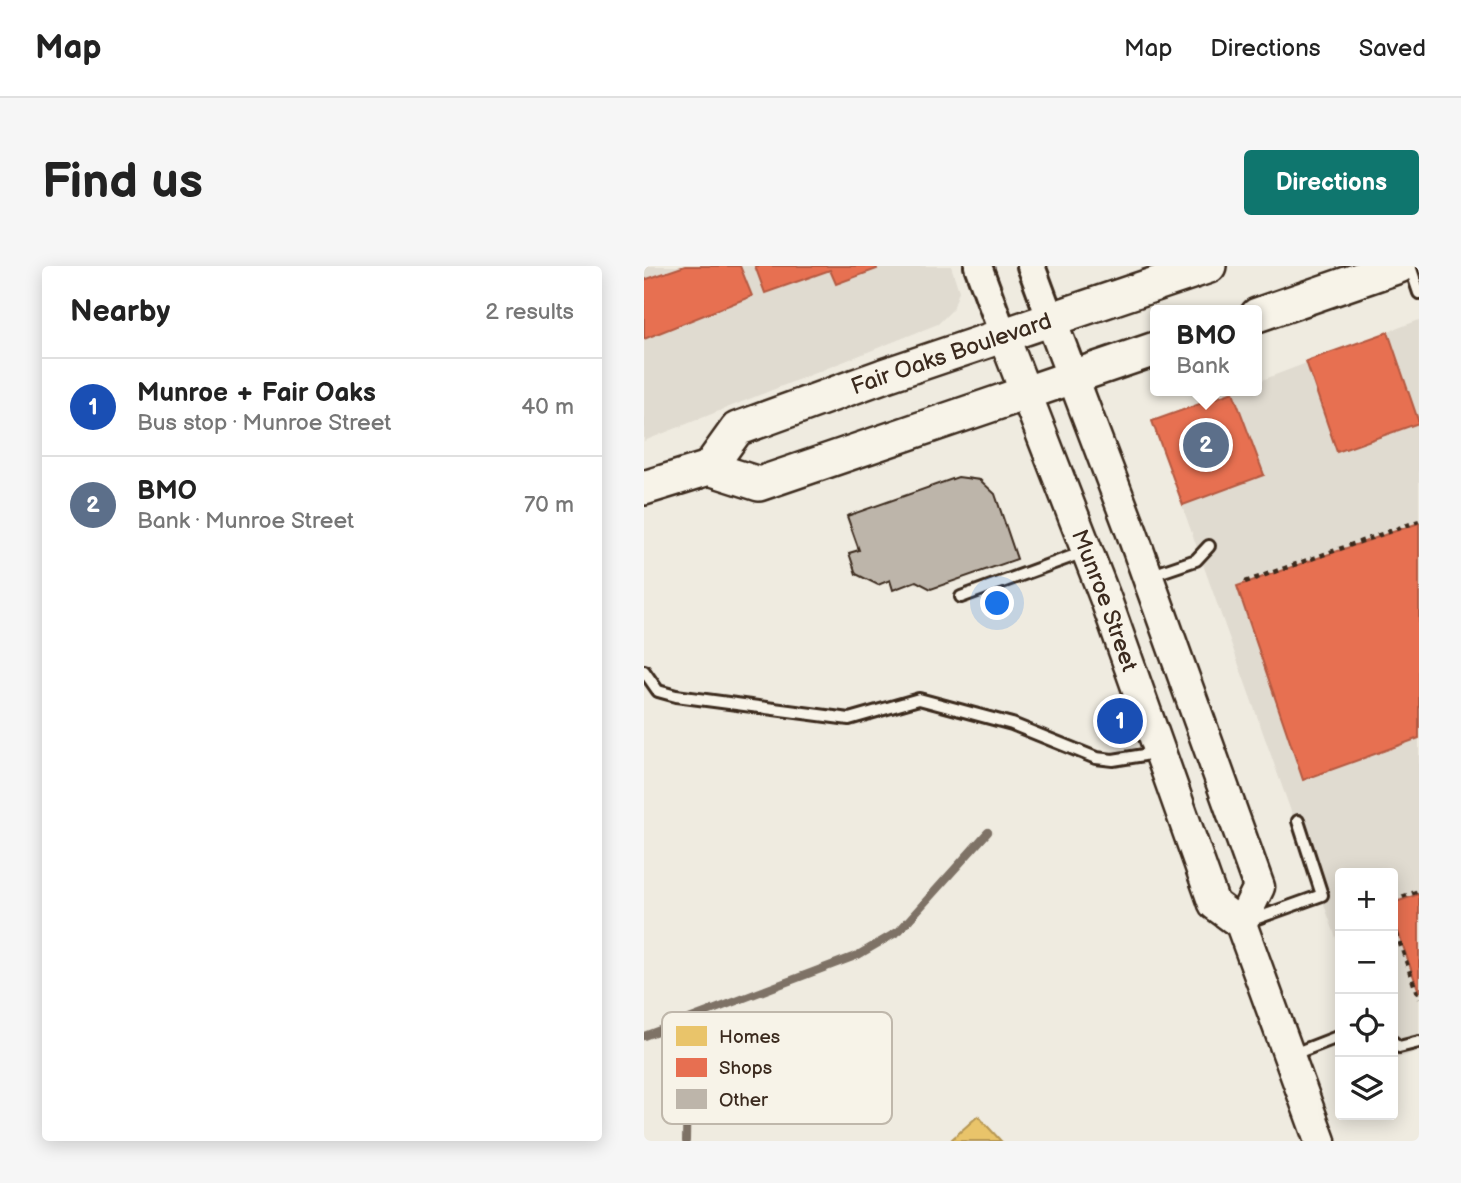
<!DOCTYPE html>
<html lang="en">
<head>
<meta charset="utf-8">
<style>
  :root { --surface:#fff; --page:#f6f6f6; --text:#222; --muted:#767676; --line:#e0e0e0; --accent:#0f766e }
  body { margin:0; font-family:"Balsamiq Sans",sans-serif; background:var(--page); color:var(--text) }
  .controls { position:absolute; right:21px; bottom:21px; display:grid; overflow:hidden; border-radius:7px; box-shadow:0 4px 18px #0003 }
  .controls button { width:63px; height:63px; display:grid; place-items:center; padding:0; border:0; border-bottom:2px solid var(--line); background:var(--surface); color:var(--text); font:35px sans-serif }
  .you { position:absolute; left:354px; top:338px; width:24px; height:24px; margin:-18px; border:5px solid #fff; border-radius:50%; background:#1a73e8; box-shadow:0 0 0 10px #1a73e833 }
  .badge { display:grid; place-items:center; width:46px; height:46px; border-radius:50%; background:var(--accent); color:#fff; font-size:23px; font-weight:700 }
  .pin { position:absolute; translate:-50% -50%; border:4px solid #fff; box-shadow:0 2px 7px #0006 }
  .popup { position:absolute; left:506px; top:39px; width:112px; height:91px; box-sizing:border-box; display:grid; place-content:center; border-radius:7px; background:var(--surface); filter:drop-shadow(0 2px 5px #0005); font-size:23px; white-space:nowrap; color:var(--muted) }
  .popup b { font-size:26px; color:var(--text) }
  .popup::after { content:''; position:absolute; left:50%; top:100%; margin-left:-14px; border:14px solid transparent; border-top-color:var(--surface) }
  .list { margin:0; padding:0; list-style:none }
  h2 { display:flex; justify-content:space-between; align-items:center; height:91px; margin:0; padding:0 28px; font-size:30px }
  h2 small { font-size:23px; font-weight:400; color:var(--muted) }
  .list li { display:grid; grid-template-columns:46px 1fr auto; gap:21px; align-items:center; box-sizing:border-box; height:98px; padding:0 28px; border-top:2px solid var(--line) }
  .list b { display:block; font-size:26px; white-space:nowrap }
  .list p { margin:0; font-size:23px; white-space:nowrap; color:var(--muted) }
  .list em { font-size:23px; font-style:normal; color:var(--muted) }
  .icon { flex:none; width:38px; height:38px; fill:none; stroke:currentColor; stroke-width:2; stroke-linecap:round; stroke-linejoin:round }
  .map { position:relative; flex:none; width:775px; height:875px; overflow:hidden; border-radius:7px }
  header { display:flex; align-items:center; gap:42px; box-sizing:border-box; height:98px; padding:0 35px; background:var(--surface); border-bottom:2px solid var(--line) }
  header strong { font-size:33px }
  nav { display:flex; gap:38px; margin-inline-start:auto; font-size:24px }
  .intro { display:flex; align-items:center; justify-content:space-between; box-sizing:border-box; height:168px; padding:0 42px }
  h1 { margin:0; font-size:49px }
  .button { padding:18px 32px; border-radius:7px; background:var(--accent); color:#fff; font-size:24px; font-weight:700 }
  main { display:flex; gap:42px; padding:0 42px }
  aside { flex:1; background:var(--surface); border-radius:7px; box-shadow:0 4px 18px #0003 }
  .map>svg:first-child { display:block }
  .built { fill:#e0dbd0 }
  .homes { fill:#e9c46a; stroke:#b59653; stroke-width:2 }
  .shops { fill:#e76f51; stroke:#b35a42; stroke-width:2 }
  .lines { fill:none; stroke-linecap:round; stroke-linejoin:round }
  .stream { stroke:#7e7266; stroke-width:8 }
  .building { fill:#bdb5aa; stroke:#3b2a1e; stroke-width:2 }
  .service-casing { stroke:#3b2a1e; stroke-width:16 }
  .tertiary-casing { stroke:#3b2a1e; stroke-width:32 }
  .secondary-casing { stroke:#3b2a1e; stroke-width:35 }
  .primary-casing { stroke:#3b2a1e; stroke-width:38 }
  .path { stroke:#3b2a1e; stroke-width:4.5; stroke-dasharray:5 5; stroke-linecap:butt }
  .service { stroke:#f7f3e8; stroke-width:10 }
  .tertiary { stroke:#f7f3e8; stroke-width:26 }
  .secondary { stroke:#f7f3e8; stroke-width:30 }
  .primary { stroke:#f7f3e8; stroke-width:33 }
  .labels { text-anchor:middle; stroke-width:7; stroke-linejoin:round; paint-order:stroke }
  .street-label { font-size:23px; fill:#3b2a1e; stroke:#f7f3e8 }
  .key { fill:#f7f3e8; stroke:#bfb7ab; stroke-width:2 }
  .key-label { font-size:19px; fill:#3b2a1e }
</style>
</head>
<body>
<header>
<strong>Map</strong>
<nav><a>Map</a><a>Directions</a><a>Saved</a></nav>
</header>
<div class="intro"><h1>Find us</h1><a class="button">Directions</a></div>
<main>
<aside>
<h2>Nearby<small>2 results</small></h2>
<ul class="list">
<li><span class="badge" style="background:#1a4fb4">1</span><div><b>Munroe + Fair Oaks</b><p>Bus stop · Munroe Street</p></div><em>40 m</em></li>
<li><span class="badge" style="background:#5c6f8a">2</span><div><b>BMO</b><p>Bank · Munroe Street</p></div><em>70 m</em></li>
</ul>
</aside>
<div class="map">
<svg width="775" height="875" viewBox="0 0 775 875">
  <rect width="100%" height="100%" fill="#efebe0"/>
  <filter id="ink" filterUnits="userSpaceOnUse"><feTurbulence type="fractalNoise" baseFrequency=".0143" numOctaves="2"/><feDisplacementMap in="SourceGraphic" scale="14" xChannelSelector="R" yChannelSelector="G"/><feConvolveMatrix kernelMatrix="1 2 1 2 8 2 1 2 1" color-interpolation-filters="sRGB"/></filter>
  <g filter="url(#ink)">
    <g class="built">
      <path d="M0,0H307L315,25L309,43L294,58L0,175Z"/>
      <path d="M775,54V785L749,794V607H696V683L508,155L591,125H613V116Z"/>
    </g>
    <path class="homes" d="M334,850L357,875H310L308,873Z"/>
    <g class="shops">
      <path d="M41,0H96L108,30L0,73V14Z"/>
      <path d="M111,0H232L233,3L192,18L186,4L121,27Z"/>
      <path d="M744,66L775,157L693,186L662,95Z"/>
      <path d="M589,126L620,209L539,239L508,155Z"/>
      <path d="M775,257V472L659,514L593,320Z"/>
      <path d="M775,628V726L749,651V637Z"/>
    </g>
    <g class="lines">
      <g class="stream">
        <path d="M36,756L43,820L42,875"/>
        <path d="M0,770L214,689L255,665L344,566"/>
      </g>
    </g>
    <path class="building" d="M314,211L336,214L351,228L373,293L287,323L272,315L249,324L246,314L234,319L212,308L205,287L215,284L203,250Z"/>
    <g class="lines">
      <defs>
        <g id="service">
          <path d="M766,0L775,27"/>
          <path d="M505,310L552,294L565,280"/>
          <path d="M317,331L440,286"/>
          <path d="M0,405L14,425L32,430L205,453L275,433L368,458L452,492L469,494L500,489L511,482"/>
          <path d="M605,655L678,629L654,555"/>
          <path d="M749,776L755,781L775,776"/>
          <path d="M647,789L696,770"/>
        </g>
        <g id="tertiary">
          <path d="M334,0L360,71"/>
          <path d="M387,0L407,54"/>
        </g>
        <g id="secondary">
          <path d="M407,54L488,267L615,621L597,658"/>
          <path id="s1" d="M360,71L462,334L570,638L597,658L676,875"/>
        </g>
        <g id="primary">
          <path d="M613,49L755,0"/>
          <path id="s2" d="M65,202L93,163L239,110L565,0"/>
          <path d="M0,222L65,202L115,218L511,83"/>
        </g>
      </defs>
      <use href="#service" class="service-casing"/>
      <use href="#tertiary" class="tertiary-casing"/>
      <use href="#secondary" class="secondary-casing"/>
      <use href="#primary" class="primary-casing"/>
      <g class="path">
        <path d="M601,316L775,255"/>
        <path d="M749,634L775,625"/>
        <path d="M749,657L775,733"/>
      </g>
      <use href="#service" class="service"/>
      <use href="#tertiary" class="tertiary"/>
      <use href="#secondary" class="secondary"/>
      <use href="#primary" class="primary"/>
    </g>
  </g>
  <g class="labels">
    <g class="street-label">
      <text dy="8" stroke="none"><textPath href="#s2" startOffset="275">Fair Oaks Boulevard</textPath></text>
      <text dy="8" stroke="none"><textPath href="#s1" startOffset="282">Munroe Street</textPath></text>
    </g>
  </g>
  <rect x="18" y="746" width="230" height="112" rx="10" class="key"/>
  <rect x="32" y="760" width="31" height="20" fill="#e9c46a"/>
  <rect x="32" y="792" width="31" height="19" fill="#e76f51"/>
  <rect x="32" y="823" width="31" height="20" fill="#bdb5aa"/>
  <g class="key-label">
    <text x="75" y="777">Homes</text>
    <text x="75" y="808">Shops</text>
    <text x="75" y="840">Other</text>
  </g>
</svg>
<div class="controls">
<button>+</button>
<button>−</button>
<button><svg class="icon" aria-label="locate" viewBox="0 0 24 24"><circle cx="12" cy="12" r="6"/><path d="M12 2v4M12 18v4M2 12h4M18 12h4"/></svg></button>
<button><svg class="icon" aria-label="layers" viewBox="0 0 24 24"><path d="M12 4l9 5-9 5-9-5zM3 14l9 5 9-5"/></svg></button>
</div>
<div class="you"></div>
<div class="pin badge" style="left:476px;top:455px;background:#1a4fb4">1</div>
<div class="pin badge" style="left:562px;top:179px;background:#5c6f8a">2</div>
<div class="popup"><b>BMO</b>Bank</div>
</div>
</main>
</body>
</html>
